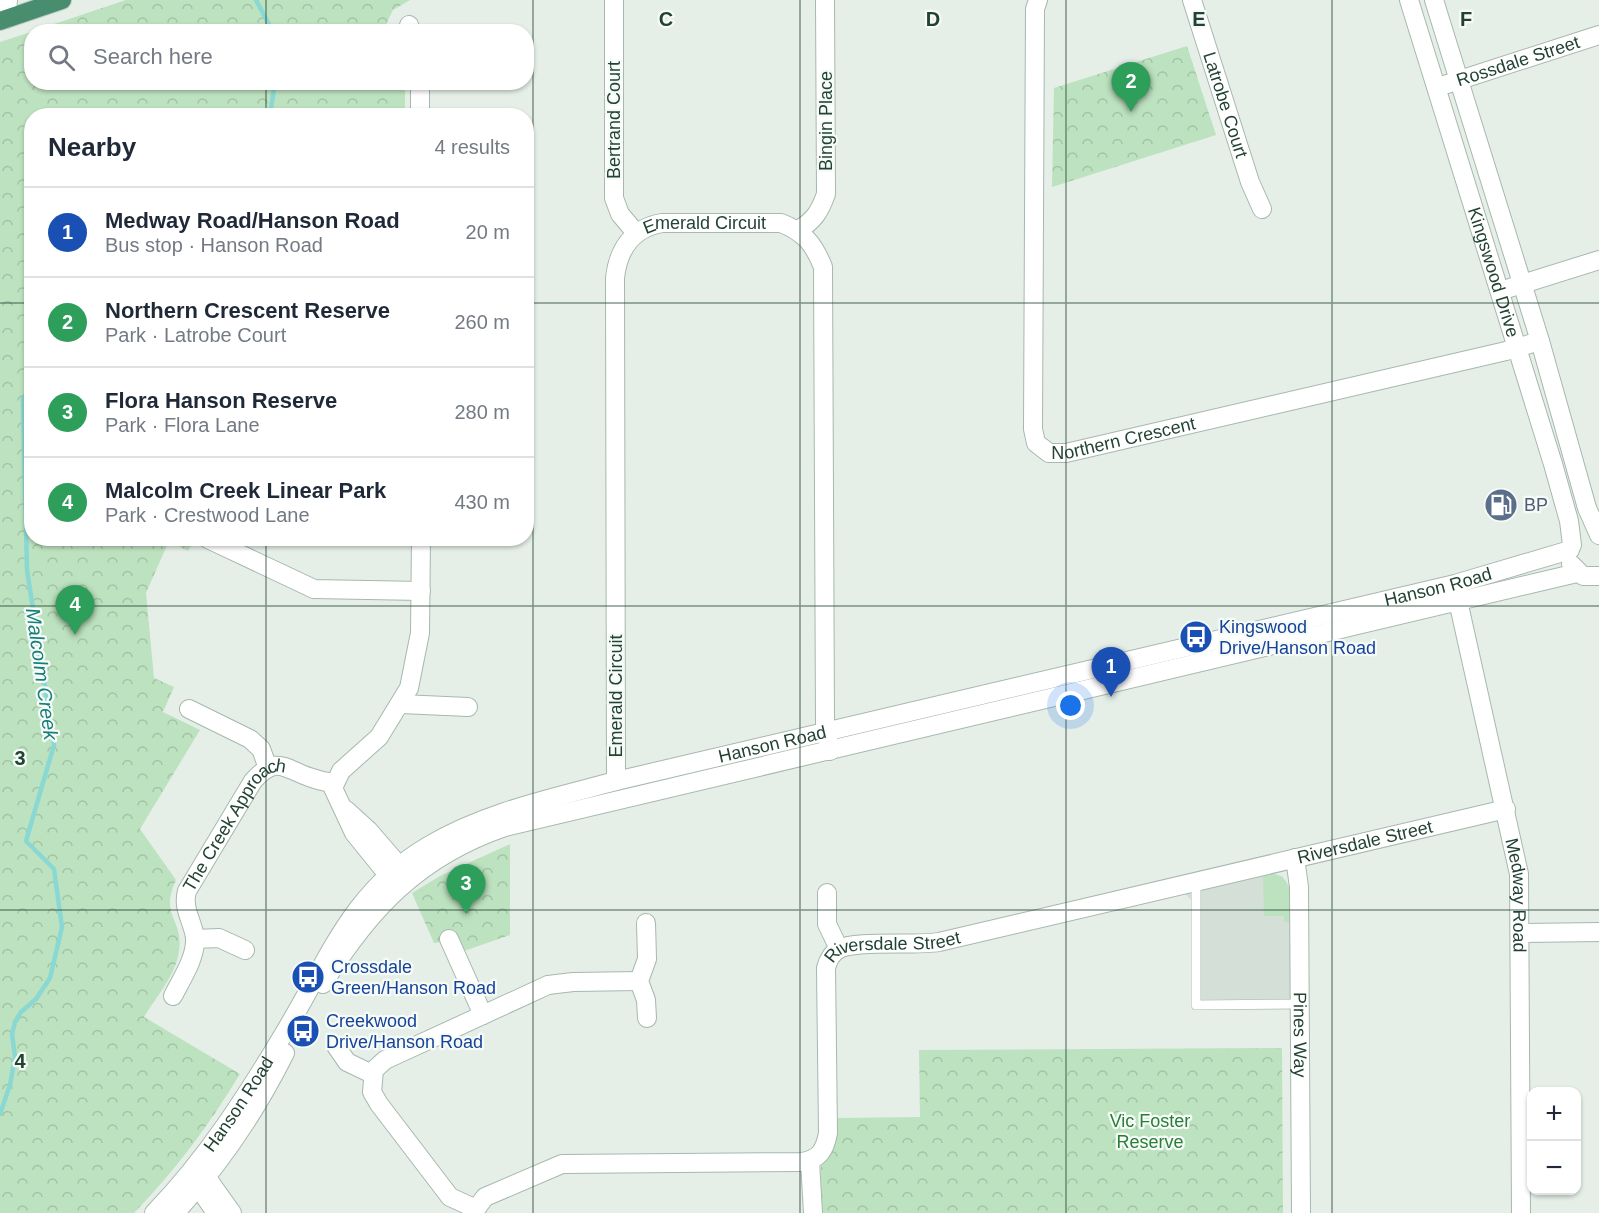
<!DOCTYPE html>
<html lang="en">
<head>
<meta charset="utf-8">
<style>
  :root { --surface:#fff; --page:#f6f6f7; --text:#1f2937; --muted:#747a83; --line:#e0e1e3; --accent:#fc5b56 }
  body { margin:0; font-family:Helvetica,sans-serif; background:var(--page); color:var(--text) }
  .controls { position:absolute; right:18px; bottom:18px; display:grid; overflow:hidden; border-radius:12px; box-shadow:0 2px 4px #0004 }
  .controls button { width:54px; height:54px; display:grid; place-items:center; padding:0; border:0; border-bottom:2px solid var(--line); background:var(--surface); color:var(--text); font:30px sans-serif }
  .you { position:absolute; left:1071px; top:706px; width:21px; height:21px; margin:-15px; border:4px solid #fff; border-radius:50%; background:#1a73e8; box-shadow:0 0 0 9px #1a73e833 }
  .badge { display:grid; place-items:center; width:39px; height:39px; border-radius:50%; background:var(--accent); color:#fff; font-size:20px; font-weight:700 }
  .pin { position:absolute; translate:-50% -50px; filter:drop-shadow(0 2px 3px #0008) }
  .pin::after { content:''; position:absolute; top:32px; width:21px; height:18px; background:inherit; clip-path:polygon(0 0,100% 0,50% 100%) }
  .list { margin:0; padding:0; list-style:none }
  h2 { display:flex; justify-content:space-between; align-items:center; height:78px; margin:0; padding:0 24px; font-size:26px }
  h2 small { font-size:20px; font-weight:400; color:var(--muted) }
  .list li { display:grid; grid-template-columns:39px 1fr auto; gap:18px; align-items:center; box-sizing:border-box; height:90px; padding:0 24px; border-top:2px solid var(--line) }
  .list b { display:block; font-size:22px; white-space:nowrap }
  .list p { margin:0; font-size:20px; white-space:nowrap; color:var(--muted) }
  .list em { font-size:20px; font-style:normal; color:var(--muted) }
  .icon { flex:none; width:33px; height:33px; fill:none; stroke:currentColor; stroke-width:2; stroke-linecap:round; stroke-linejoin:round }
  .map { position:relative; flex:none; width:1599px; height:1213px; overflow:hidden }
  .search { position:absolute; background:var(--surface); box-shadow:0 2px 4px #0004; left:24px; top:24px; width:510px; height:66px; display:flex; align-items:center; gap:15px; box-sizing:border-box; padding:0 21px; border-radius:24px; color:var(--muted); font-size:22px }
  .panel { position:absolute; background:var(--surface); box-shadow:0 2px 4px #0004; left:24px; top:108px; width:510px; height:438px; border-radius:24px }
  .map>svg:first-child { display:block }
  .built { fill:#d3dfd7 }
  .grass { fill:#bde2bf }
  .forest { fill:url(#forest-crowns) }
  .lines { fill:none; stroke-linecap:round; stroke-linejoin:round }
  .stream { stroke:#8ad8d3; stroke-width:4.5 }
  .service-casing { stroke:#a7b8ae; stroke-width:10 }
  .minor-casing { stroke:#a7b8ae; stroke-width:20 }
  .tertiary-casing { stroke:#a7b8ae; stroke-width:20 }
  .trunk-casing { stroke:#c1cac6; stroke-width:20 }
  .service { stroke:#fff; stroke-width:9 }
  .minor { stroke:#fff; stroke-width:18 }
  .tertiary { stroke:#fff; stroke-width:18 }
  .trunk { stroke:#488d6e; stroke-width:18 }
  .grid { fill:none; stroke:#224333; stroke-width:1.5; stroke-opacity:0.55 }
  .labels { text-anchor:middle; stroke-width:4.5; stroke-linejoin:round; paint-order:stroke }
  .street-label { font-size:18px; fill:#224333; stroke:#f6fbf8 }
  .service-label { font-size:18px; fill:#4e5e75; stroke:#f6fbf8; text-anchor:start }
  .transit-label { font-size:18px; fill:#164399; stroke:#f6fbf8; text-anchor:start }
  .park-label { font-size:18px; fill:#297e37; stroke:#f6fbf8 }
  .water-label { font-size:20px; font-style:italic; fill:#167f7a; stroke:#f6fbf8 }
  .grid-label { font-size:20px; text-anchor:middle; font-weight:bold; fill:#224333; stroke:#f6fbf8; stroke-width:4.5; stroke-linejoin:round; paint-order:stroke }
</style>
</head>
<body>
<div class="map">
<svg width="1599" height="1213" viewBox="0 0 1599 1213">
  <defs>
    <pattern id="forest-crowns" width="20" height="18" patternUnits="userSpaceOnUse" patternTransform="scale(1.5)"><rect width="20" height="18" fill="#bde2bf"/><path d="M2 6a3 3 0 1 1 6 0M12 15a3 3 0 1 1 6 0" fill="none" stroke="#a2c3a5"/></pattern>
  </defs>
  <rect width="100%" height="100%" fill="#e5efe8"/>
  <path class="built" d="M1265,874L1282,876L1290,888L1291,1010H1192V901L1184,893Z"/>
  <path class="grass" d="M1271,873C1296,877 1290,903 1291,922H1284V916H1264L1263,874Z"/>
  <g class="forest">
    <path d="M126,0H410L393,10L383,31H33Z"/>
    <path d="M31,32L32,82L405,83V115L32,116V538L194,539L188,551L169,541L146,593L154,678L174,687L163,712L200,730L140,829L176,880C159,917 184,918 179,951C176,975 156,997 144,1017L240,1074C209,1125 176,1170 134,1213H0V42Z"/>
    <path d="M1187,46L1216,135L1052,187L1054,88Z"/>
    <path d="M510,844V935L461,952L443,942L434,943L412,893L440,876Z"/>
    <path d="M1282,1048L1283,1213H821V1165L833,1150L836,1118L920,1117L919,1050Z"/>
  </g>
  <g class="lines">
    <g class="stream">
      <path d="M256,0L273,32"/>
      <path d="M270,116L275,82"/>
      <path d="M0,1114L10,1085L15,1057L12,1034L15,1022L21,1012L36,999L50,978L62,927L54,869L26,841L54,745L27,570L23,398L32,388"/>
    </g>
    <defs>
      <path id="service" d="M1196,882V1005L1300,1004"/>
      <g id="minor">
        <path d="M614,0V198L620,214L636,233"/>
        <path id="s1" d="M1038,0L1035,9L1033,429L1036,443L1049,453H1066L1506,351L1540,341"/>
        <path id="s2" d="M1192,0L1250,182L1262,209"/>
        <path d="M6,19L8,0"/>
        <path d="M409,25L411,32"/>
        <path d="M420,82V116"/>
        <path id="s3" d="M1438,87L1599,35"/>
        <path d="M798,230C814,221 820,211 826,194L825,0"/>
        <path d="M1500,291L1599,260"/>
        <path d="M208,539L314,589L421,591"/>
        <path d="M401,704L468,707"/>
        <path d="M189,709L250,739L261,749L268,768"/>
        <path id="s4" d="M616,781L615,278C618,250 632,228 662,223H781C804,232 814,244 823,267L825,723L830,751"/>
        <path d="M346,810L369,831L409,877"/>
        <path id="s5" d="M1295,858L1299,887L1301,1213"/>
        <path d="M397,886L354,833L333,788L341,771L379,737L409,688L420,633L421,538"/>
        <path d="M827,893V924L839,949"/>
        <path d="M646,923L647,959L639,981L646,1000L647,1018"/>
        <path d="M1520,933L1599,932"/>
        <path d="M195,939L219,938L245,950"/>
        <path d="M449,939L483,1015"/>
        <path id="s6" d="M173,996C182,978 196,958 195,938C193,921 182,909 187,891L253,781C276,755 284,768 309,777C317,780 326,782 334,783"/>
        <path d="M336,1046L347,1062L372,1074"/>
        <path d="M810,1161L813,1213"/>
        <path d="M474,1208L450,1197L379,1104L372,1092L374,1070L385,1060L548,985L573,982L639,981"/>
        <path id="s7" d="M473,1213L485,1197L562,1164L801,1162C819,1160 825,1150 828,1133L826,968C828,960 832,953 839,949C856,940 915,946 939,942L1506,809"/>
      </g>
      <g id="tertiary">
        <path id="s8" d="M1409,0L1553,464L1569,521L1572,545"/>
        <path d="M1434,0L1540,341L1587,508L1599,535"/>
        <path d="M1571,564L1583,576H1599"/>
        <path id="s9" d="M1456,592L1519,874L1521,1213"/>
        <path d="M323,984C370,908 420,856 505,827L1577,573"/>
        <path d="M200,1168L232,1213"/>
        <path d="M192,1178L216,1213"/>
        <path id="s10" d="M154,1213C207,1158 248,1094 286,1030C330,957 351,892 428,846C485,812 553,798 616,781L1455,584L1570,550"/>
        <path d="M175,1213C220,1165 256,1111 285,1053"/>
      </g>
      <path id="trunk" d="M0,21L62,0"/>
    </defs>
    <use href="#service" class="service-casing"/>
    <use href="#minor" class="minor-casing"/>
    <use href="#tertiary" class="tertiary-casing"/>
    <use href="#trunk" class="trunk-casing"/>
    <use href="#service" class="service"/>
    <use href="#minor" class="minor"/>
    <use href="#tertiary" class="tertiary"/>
    <use href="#trunk" class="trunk"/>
  </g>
  <path class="grid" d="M266,0V32M533,0V1213M800,0V1213M1066,0V1213M1332,0V1213M266,82V116M0,303H32M526,303H1599M266,538V1213M0,606H1599M0,910H1599"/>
  <defs>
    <symbol id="fuel-disc" viewBox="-11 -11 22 22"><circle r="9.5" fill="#5c6f8a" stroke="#f6fbf8"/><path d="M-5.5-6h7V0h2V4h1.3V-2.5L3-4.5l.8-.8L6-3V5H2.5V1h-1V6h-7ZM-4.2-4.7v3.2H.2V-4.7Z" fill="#fff"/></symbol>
    <symbol id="bus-disc" viewBox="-11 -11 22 22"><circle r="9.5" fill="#1a4fb4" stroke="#f6fbf8"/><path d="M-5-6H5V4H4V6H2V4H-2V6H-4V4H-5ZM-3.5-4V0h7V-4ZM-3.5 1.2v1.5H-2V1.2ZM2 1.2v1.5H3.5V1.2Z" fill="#fff"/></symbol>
  </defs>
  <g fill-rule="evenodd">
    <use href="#fuel-disc" x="1482" y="486" width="38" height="38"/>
    <use href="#bus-disc" x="1177" y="618" width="38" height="38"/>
    <use href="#bus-disc" x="289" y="958" width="38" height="38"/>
    <use href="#bus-disc" x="284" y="1012" width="38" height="38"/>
  </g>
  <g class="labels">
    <g class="street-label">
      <text dy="6" stroke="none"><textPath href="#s3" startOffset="84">Rossdale Street</textPath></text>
      <text dy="6" stroke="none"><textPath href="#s2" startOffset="110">Latrobe Court</textPath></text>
      <text transform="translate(614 120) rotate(-90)" y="6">Bertrand Court</text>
      <text transform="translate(826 121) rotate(-90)" y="6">Bingin Place</text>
      <text dy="6" stroke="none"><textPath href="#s4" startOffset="624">Emerald Circuit</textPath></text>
      <text dy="6" stroke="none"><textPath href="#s8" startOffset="285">Kingswood Drive</textPath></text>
      <text dy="6" stroke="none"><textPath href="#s1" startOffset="536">Northern Crescent</textPath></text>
      <text dy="6" stroke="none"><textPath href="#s10" startOffset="1506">Hanson Road</textPath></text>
      <text transform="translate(616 696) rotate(-90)" y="6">Emerald Circuit</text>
      <text dy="6" stroke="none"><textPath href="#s10" startOffset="822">Hanson Road</textPath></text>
      <text dy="6" stroke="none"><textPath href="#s6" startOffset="195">The Creek Approach</textPath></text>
      <text dy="6" stroke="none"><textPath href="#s7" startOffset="1113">Riversdale Street</textPath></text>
      <text dy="6" stroke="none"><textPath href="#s9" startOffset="310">Medway Road</textPath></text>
      <text dy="6" stroke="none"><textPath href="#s7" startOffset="628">Riversdale Street</textPath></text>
      <text dy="6" stroke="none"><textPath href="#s5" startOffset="177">Pines Way</textPath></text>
      <text dy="6" stroke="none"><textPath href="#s10" startOffset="138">Hanson Road</textPath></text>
    </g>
    <g class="service-label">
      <text x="1524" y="511">BP</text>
    </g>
    <g class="transit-label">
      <text x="1219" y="633">Kingswood<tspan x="1219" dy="21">Drive/Hanson Road</tspan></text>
      <text x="331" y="973">Crossdale<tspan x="331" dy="21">Green/Hanson Road</tspan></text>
      <text x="326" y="1027">Creekwood<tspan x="326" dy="21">Drive/Hanson Road</tspan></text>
    </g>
    <g class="park-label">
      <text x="1150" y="1127">Vic Foster<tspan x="1150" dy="21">Reserve</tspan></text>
    </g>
    <g class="water-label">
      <text transform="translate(42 674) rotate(82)" y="7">Malcolm Creek</text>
    </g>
  </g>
  <g class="grid-label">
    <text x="666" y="26">C</text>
    <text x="933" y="26">D</text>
    <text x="1199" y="26">E</text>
    <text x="1466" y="26">F</text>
    <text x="20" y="765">3</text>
    <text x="20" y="1068">4</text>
  </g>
</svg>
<div class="controls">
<button>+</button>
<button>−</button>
</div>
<div class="you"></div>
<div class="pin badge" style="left:1111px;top:697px;background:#1a4fb4">1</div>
<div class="pin badge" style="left:1131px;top:112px;background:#2e9e5b">2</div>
<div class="pin badge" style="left:466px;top:914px;background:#2e9e5b">3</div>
<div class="pin badge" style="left:75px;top:635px;background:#2e9e5b">4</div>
<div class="search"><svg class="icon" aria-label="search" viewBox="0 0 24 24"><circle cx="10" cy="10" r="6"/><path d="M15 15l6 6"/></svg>Search here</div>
<section class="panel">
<h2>Nearby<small>4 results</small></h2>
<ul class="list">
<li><span class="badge" style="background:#1a4fb4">1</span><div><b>Medway Road/Hanson Road</b><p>Bus stop · Hanson Road</p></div><em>20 m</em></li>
<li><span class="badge" style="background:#2e9e5b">2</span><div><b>Northern Crescent Reserve</b><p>Park · Latrobe Court</p></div><em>260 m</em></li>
<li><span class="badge" style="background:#2e9e5b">3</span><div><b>Flora Hanson Reserve</b><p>Park · Flora Lane</p></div><em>280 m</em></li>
<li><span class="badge" style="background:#2e9e5b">4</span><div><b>Malcolm Creek Linear Park</b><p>Park · Crestwood Lane</p></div><em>430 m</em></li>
</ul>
</section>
</div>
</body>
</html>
